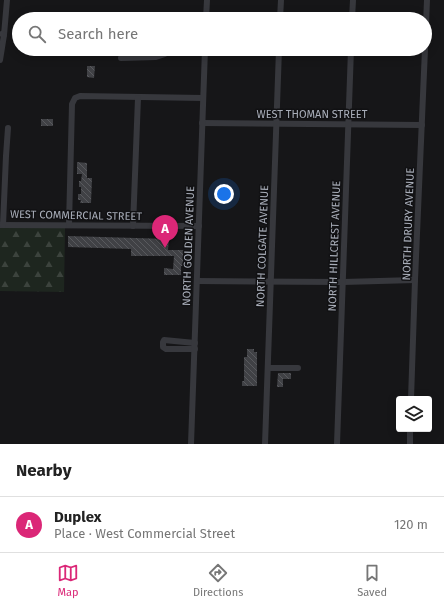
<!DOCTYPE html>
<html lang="en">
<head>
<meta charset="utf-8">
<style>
  :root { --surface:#fff; --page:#f2f2f2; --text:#222; --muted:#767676; --line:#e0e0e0; --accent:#db2777 }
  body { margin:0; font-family:"Fira Sans",sans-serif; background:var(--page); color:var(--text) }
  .controls { position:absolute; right:12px; bottom:12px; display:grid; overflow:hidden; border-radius:4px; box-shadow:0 2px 10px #0003 }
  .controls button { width:36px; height:36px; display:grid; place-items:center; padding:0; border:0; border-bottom:1px solid var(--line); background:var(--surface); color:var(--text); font:20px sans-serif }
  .you { position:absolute; left:224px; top:194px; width:14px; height:14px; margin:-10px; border:3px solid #fff; border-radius:50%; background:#1a73e8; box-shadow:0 0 0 6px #1a73e833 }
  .badge { display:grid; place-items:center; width:26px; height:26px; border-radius:50%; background:var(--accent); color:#fff; font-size:13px; font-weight:700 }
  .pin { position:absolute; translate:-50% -33px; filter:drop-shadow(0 1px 2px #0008) }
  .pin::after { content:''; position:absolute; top:21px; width:14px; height:12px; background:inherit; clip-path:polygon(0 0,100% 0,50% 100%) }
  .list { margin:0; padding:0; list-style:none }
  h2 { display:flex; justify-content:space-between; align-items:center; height:52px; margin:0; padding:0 16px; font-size:17px }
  h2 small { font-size:13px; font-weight:400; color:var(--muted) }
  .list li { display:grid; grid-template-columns:26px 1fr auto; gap:12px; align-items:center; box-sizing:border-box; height:56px; padding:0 16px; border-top:1px solid var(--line) }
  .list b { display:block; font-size:15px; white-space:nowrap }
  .list p { margin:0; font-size:13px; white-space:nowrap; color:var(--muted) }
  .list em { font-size:13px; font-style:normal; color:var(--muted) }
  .icon { flex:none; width:22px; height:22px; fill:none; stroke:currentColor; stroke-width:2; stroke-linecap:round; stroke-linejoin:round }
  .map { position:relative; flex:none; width:444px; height:444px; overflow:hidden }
  .search { position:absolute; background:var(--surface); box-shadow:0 2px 10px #0003; left:12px; right:12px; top:12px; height:44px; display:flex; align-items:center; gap:10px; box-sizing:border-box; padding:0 14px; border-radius:22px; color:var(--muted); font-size:15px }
  .sheet { height:108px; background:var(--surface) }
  nav { display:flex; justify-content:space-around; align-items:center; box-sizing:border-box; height:56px; border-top:1px solid var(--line); background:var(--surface); font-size:11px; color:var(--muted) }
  nav a { display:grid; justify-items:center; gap:2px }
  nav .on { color:var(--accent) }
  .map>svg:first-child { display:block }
  .forest { fill:url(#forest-firs) }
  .building { fill:url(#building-back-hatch) }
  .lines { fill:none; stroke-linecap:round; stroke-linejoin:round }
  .minor { stroke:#37383d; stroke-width:6 }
  .labels { text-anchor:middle; stroke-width:3; stroke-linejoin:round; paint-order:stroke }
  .street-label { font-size:11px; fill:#a8adb8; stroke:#111113 }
</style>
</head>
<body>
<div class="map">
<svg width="444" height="444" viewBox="0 0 444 444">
  <defs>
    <pattern id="forest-firs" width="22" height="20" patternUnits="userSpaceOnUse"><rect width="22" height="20" fill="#1e261f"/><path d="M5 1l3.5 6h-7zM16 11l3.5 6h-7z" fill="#3c433d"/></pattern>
    <pattern id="building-back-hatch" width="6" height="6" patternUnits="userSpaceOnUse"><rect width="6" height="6" fill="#404145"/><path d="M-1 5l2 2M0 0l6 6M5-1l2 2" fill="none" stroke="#595a5e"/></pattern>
  </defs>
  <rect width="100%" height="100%" fill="#161618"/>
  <path class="forest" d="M0,227L65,228L64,292L0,291Z"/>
  <g class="building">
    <path d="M87,66H95L94,78L87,77Z"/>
    <rect x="41" y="119" width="12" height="7"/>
    <path d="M77,162L87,163V178H92L91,203H80L81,200H78V194H81V187H79V181H81L82,174H77Z"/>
    <path d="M68,236L169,239L168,250H185V254H183V262H185V266H181V275H164V268L173,269L174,256H131V249L68,247Z"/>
    <path d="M247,349H254V352H257V386H242V381H244V357H247Z"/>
    <path d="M278,373H291V379H283V387H277Z"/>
  </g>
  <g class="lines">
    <g class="minor">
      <path d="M206,19L207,0"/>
      <path d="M280,19L281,0"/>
      <path d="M352,19L353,0"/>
      <path d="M4,35L7,0"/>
      <path d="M425,49L427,0"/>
      <path d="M121,58L156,57L165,54L167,49"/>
      <path d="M0,60L4,35L2,34"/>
      <path d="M202,123L422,125"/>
      <path d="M0,225L199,226"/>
      <path d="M3,225L6,156L8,128"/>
      <path d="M69,225L72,104L75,98L80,96L203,98"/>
      <path d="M133,226L138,98"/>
      <path d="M197,281L343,282L415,280"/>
      <path d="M195,349H166L163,347V342L164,340L195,343"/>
      <path d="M268,368H298"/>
      <path d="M411,399L415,280L425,49"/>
      <path d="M191,444L205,49"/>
      <path d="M265,444L279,49"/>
      <path d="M337,444L351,49"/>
      <path d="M410,444V429"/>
    </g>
  </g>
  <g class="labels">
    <g class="street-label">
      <text x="312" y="118">WEST THOMAN STREET</text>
      <text transform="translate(76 215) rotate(1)" y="4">WEST COMMERCIAL STREET</text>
      <text transform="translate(408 224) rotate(-88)" y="4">NORTH DRURY AVENUE</text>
      <text transform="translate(188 246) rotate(-88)" y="4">NORTH GOLDEN AVENUE</text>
      <text transform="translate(262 246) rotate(-88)" y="4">NORTH COLGATE AVENUE</text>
      <text transform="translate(334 246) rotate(-88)" y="4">NORTH HILLCREST AVENUE</text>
    </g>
  </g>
</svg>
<div class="controls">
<button><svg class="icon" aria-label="layers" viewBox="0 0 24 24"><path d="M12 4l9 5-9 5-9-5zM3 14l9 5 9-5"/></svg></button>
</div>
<div class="you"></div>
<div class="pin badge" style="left:165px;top:248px">A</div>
<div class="search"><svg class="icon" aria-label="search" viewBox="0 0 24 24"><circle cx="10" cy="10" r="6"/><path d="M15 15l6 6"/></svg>Search here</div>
</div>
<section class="sheet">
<h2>Nearby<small></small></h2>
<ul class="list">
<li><span class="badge">A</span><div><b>Duplex</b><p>Place · West Commercial Street</p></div><em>120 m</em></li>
</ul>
</section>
<nav>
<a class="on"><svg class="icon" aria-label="map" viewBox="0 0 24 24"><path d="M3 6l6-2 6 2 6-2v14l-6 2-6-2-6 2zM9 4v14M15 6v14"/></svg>Map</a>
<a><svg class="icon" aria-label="directions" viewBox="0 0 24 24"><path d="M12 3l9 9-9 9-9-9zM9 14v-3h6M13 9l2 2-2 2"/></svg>Directions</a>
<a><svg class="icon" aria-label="saved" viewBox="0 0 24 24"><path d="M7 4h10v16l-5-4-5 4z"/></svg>Saved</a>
</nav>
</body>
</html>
